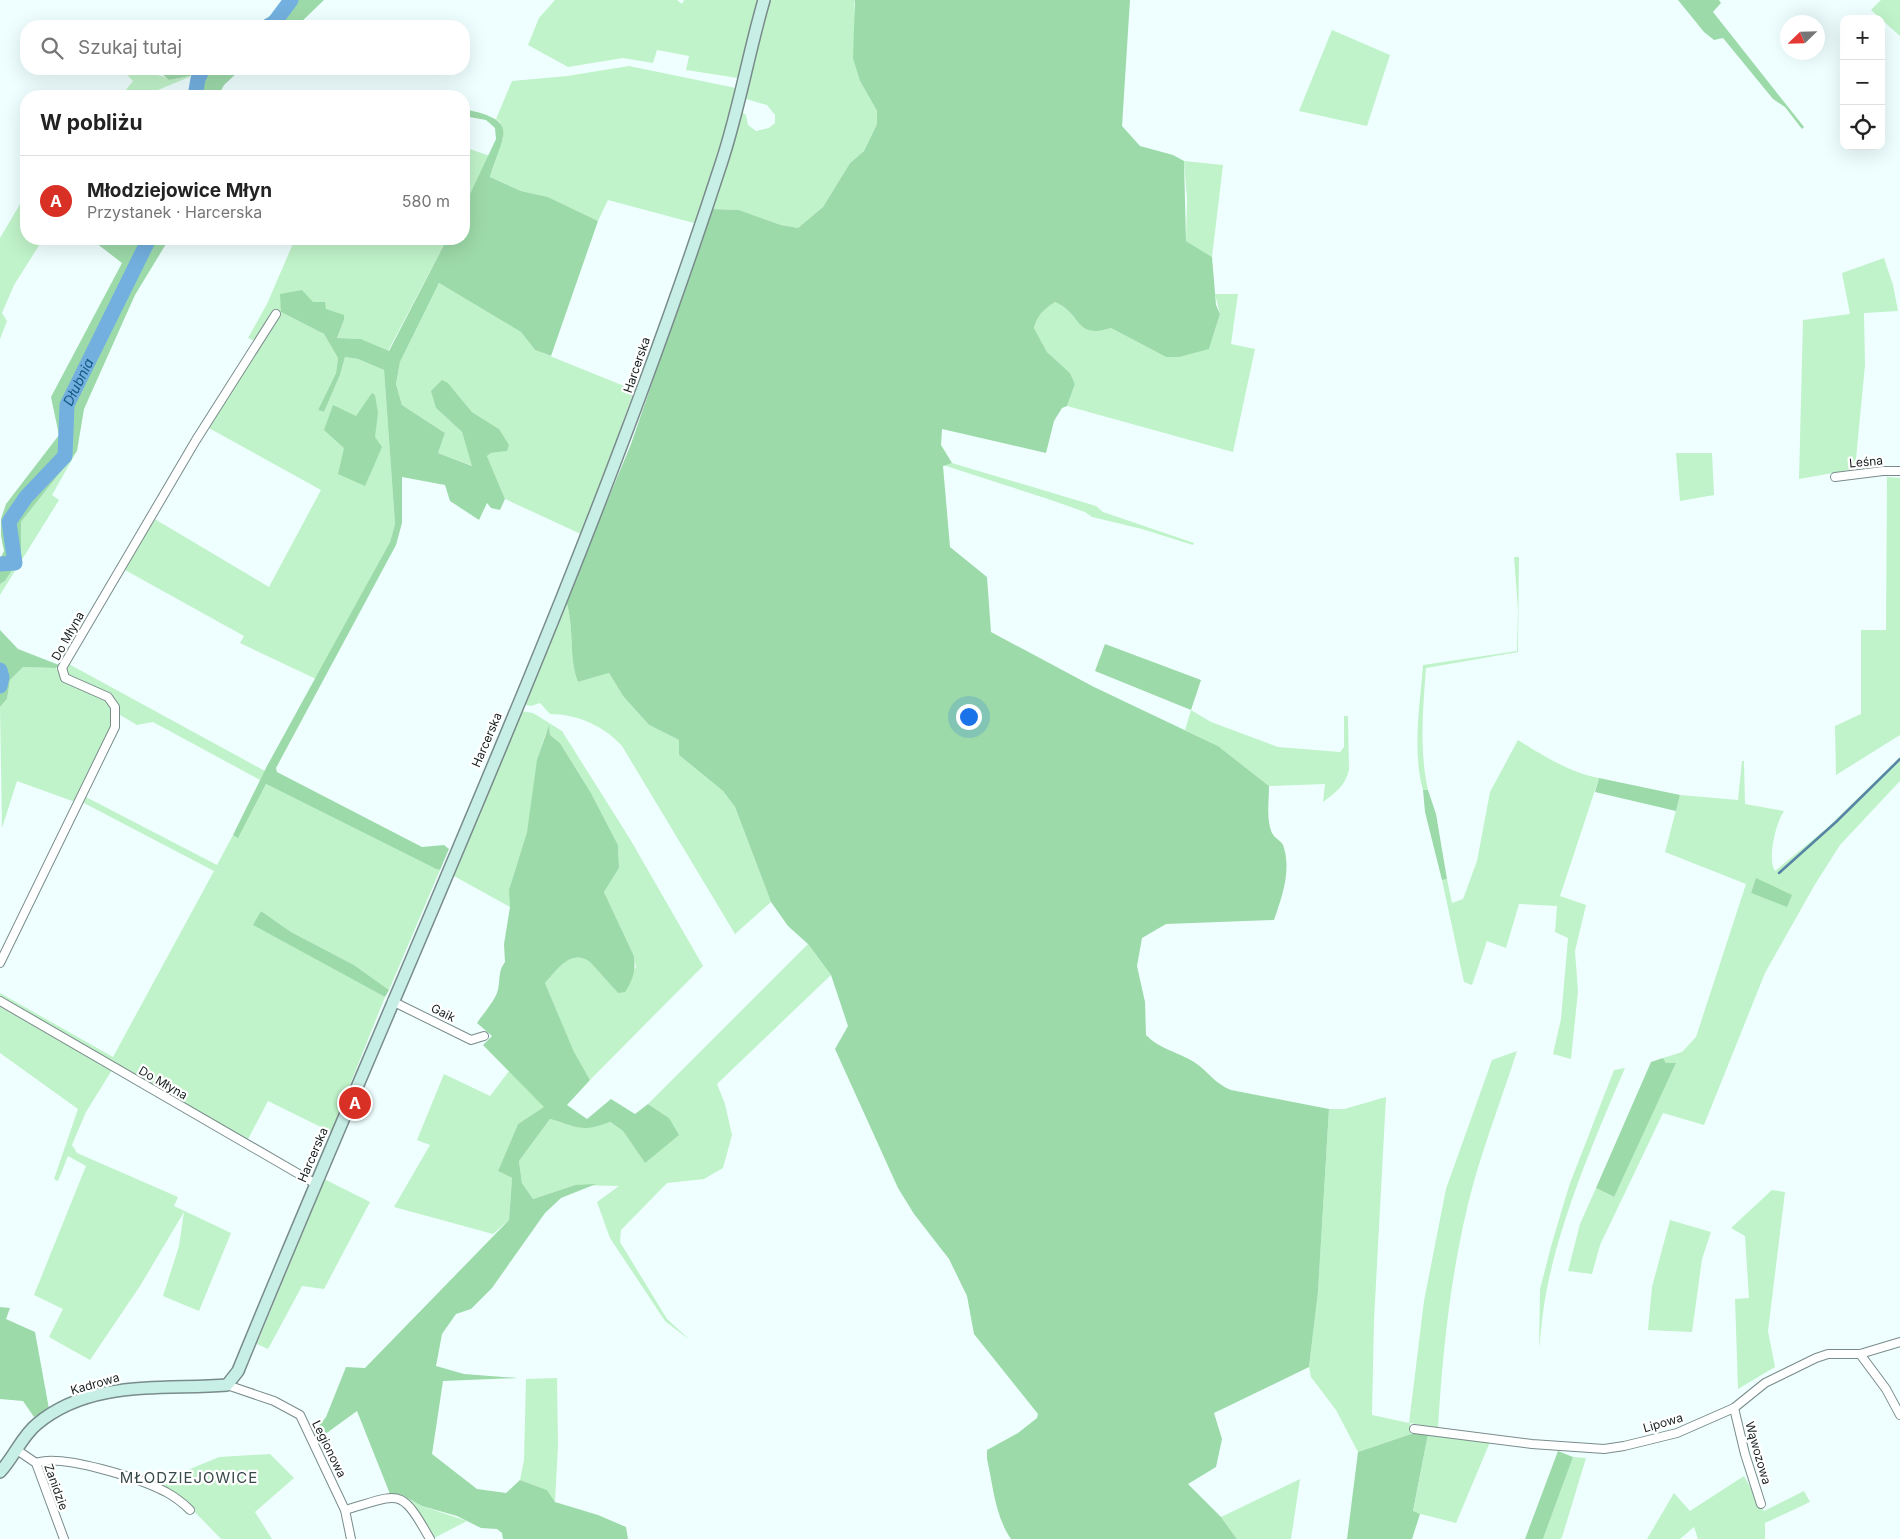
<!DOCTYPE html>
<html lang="pl">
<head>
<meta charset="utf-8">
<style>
  :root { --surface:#fff; --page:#f2f2f2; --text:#222; --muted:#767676; --line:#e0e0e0; --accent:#d93025 }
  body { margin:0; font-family:Inter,sans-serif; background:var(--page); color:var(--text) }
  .controls { position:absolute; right:15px; top:15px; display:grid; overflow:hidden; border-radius:10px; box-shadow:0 5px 20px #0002 }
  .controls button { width:45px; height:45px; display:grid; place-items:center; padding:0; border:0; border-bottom:1px solid var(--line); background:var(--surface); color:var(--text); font:25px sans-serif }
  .compass { position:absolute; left:1780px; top:15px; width:45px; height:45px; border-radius:50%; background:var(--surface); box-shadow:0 5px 20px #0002; rotate:247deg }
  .you { position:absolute; left:968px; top:716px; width:18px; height:18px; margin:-12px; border:4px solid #fff; border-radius:50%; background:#1a73e8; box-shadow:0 0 0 8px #1a73e833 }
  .badge { display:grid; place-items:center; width:32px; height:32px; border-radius:50%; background:var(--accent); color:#fff; font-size:16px; font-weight:700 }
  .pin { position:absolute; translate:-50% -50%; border:2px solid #fff; box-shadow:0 1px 5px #0006 }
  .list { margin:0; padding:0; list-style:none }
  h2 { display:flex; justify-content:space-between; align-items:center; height:65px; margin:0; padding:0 20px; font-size:21px }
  h2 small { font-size:16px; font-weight:400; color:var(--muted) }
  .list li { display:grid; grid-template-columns:32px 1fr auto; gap:15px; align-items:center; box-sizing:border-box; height:90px; padding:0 20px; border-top:1px solid var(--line) }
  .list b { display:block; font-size:19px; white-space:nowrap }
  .list p { margin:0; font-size:16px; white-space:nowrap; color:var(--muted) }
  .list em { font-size:16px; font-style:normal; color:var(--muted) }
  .icon { flex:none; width:28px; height:28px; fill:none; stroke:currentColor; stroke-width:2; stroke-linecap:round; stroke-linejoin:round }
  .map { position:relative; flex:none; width:1900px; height:1539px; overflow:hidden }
  .search { position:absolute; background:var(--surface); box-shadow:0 5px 20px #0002; left:20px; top:20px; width:450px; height:55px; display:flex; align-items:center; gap:12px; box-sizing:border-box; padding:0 18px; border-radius:20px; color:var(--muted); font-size:19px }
  .panel { position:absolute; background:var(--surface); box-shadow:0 5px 20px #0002; left:20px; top:90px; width:450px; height:155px; border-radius:20px }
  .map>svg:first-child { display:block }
  .green { fill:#c0f3c9; fill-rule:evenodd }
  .forest { fill:#9ddaa9 }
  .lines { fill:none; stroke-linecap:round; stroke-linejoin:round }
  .stream { stroke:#5784a5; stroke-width:2.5 }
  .river { stroke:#73b0df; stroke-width:15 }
  .street-casing { stroke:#798b8b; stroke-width:10 }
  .secondary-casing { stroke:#798b8b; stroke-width:14 }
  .street { stroke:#fff; stroke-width:8 }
  .secondary { stroke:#c7efe6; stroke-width:11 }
  .labels { text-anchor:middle; stroke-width:4.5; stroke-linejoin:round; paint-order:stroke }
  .street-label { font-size:12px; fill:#171e1e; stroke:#fff }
  .water-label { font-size:14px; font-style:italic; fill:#155b87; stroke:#fff }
  .quarter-label { font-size:15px; letter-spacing:1px; fill:#384949; stroke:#fff }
</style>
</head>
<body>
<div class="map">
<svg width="1900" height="1539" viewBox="0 0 1900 1539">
  <rect width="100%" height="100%" fill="#efffff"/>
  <g class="green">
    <path d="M555,0H677L682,4L684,0H759L738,78L686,70L689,56L657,50L653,63L623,58L568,67L528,45L539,18Z"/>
    <path d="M769,0H855L854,5L860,81L877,111V124L864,151L850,163L823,207L798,228L781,225L739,210L712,209L742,112L746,115L748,125L756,131L769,128L775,123V115L767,105L746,99L761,25Z"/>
    <path d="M1881,0H1900V36L1871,10Z"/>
    <path d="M1332,30L1390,55L1367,126L1299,111Z"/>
    <path d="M629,66L736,88C731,135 711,179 694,223L608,200L598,221L548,197L521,191L490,177L503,138L500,122L496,119L512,81L567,76Z"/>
    <path d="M122,69C129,69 132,73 138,74C150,76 159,72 169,80L194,75L158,90L150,96H121L133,81Z"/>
    <path d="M464,147L490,156L464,207Z"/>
    <path d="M1184,161L1223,165L1212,257L1186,241L1187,199Z"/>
    <path d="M26,194V239H43L14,285L2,313L7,321L0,339V238Z"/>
    <path d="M295,239H447L388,351L361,339L337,338L344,320L281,312L324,334L338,358L336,373L318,410L324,412L340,375L345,357L358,359L384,370L395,524L390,542L316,679L240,643L244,636L125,570L153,518L269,587L321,490L207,427L280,312L276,310L255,341L248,338L267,304Z"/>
    <path d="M1884,258L1893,285L1898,311L1864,313L1865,365L1855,469L1799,479L1803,320L1850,314L1842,273Z"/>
    <path d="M439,283L521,332L535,350L634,390L583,535L505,499L487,456L491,453L507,451L499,429L472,412L448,383L436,408L462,432L473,466L438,453L445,433L402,405L396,384L400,362Z"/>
    <path d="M1215,294H1238L1231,344L1255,349L1233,452L1067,406L1075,384L1070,373L1047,352L1034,328C1037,315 1044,308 1055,302C1083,314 1074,340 1111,328L1166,357L1209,349L1220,314Z"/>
    <path d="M77,451L52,495L59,500L0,595V584L5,581L21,558V522Z"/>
    <path d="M1676,453H1712L1714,495L1680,501Z"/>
    <path d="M952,463L1096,506L1103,512L1194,543L1193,545L1142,529L1092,517L1085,512L1048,499L943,465Z"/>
    <path d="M1887,477L1900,478V735L1836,775L1835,726L1861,714V630H1886Z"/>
    <path d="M1514,557H1519L1518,652L1426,668C1423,709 1419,749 1428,790H1423C1412,751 1420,705 1423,665L1517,651L1518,609Z"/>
    <path d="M566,601C575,627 568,656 578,682L609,673L623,696L649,725L679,740V755L723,791L735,807L771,902L735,934L622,746C604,726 577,714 550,714L540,703L531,706L522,704Z"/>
    <path d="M67,663L265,771L260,780L153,722L137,725L120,715C118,691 87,685 67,676L65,669Z"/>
    <path d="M23,667L56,668C67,691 105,690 113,707C114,709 114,715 114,718L75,802L17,781L2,828L0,707L7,699L10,680Z"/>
    <path d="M1191,710L1211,722L1278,747L1340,752L1344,747V716H1348L1349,770C1345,786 1336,792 1323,802L1325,784L1269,786L1218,746L1185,730Z"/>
    <path d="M521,711L533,713L562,731L630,839L703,966L590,1080L574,1053L545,983C557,970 571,948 590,962L618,993L636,967L634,956L604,892L619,868L618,845L591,793L560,743L550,735L549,726C533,760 535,796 527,832C521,858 508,880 510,907L454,876Z"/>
    <path d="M1518,740C1544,756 1568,772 1599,778L1560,896L1586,905L1575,951L1578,991L1571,1059L1553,1054L1561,1019L1568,938L1555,932L1557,906L1519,904L1506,948L1487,941L1472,985L1464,982L1442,880L1447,879L1452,903L1463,899L1477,861L1490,792Z"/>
    <path d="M1900,757V781L1840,845L1814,886L1765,973L1704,1125L1663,1113L1600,1245L1592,1274L1568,1271L1580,1224L1596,1188L1613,1197L1676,1063H1666L1663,1058L1682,1052L1696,1037L1746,884L1665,852L1680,795L1738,800L1742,761H1744L1745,804L1784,811C1776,822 1767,859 1775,871L1827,828ZM1756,879L1791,895L1787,906L1751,893Z"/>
    <path d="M266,784L436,869L440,870L389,990L354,965L291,932L261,911L254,925L385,997L331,1132L268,1101L247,1141L0,998V993L113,1057L214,871L82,802L84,796L217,865L233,835L238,837Z"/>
    <path d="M808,944L831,975L717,1084L725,1104L732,1135L723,1168L704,1179L667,1183L621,1230L620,1242L667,1319L691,1341L665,1321L610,1238L597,1202L619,1186L575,1185L533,1199L522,1183L519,1161L550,1119C575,1127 585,1132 609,1122L623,1131L645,1163L669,1118L648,1104Z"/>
    <path d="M0,1007L112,1070L86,1112L72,1145L77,1153L178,1197L174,1206L231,1233L199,1311L163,1296L179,1246L184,1212L140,1286L90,1360L49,1337L63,1309L34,1295L86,1166L68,1156L58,1181L54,1179L78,1109L0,1053Z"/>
    <path d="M1517,1051C1503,1094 1487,1137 1474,1181C1452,1261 1443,1345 1438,1428L1410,1423L1411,1434L1358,1452L1336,1410L1311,1377L1309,1367L1318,1292L1329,1109H1344L1386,1097L1374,1320L1372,1415L1409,1423L1424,1301L1446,1189L1492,1060Z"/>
    <path d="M1625,1068C1595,1138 1562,1214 1547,1288C1543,1308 1541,1329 1539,1349L1540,1289L1552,1243L1569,1186L1614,1070Z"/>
    <path d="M509,1071L545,1107L518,1124L498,1171L512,1178L509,1220L493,1234L394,1207L430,1145L417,1140L444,1074L490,1096Z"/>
    <path d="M324,1179L370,1202L324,1289L302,1286L268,1349L257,1344Z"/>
    <path d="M1772,1190L1785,1192L1768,1331L1775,1367L1738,1389L1735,1299L1749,1298L1745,1236L1731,1228Z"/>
    <path d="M1670,1220L1711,1232L1702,1259L1692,1332L1648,1330L1652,1287Z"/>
    <path d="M557,1378L558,1445L555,1502L547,1490L520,1480L524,1460L526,1379Z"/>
    <path d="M1428,1434L1490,1442L1456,1523L1413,1512Z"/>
    <path d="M270,1454L294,1478L255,1512L272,1539H221L186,1503L162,1487L183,1472L219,1457Z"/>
    <path d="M1573,1457L1586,1458L1563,1534L1561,1539H1543Z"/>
    <path d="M1744,1476L1764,1511L1804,1491L1810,1502L1765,1523V1539H1698L1694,1527L1680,1539H1647L1674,1493L1690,1511Z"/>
    <path d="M1300,1479L1291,1539H1237L1221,1517Z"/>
    <path d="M402,1495L422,1506L467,1521L434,1538L412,1504Z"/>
  </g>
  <g class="forest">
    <path d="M285,0H324L297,26H254L276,12Z"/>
    <path d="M855,0H1130L1122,126L1140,146L1173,155L1184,161L1186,241L1212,257L1216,305L1220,314L1209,349L1179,357H1166L1111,328C1074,340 1083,314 1055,302C1044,309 1037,315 1034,328L1047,352L1070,373L1075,384L1067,406L1062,408L1054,421L1046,453L942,429L941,445L952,463L943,466L950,547L987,577L991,632L1094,687L1218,746L1269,786C1269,801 1266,820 1272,833C1275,839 1283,841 1284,848C1291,872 1282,897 1274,920L1166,924L1142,938L1137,966L1145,1002L1146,1035C1159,1049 1178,1052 1194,1062C1208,1071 1215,1084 1231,1090L1329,1109L1318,1292L1309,1367L1214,1413L1222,1439L1216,1467L1188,1484L1221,1517L1237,1539H1011C995,1516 993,1485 987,1459V1450L1018,1433L1037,1418L1038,1414L974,1334L967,1296L949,1259L914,1214L898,1188L835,1049L848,1026L831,975L808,944L788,926L771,902L735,807L723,791L679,755V740L649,725L623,696L609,673L578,682C568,656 575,628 566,601L631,444L712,209L739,210L781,225L798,228L823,207L850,163L864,151L877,124V111L860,81L853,58Z"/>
    <path d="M1678,0H1719L1721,3L1713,12L1804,127L1802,129L1785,107L1773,99L1723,38L1714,40L1704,32Z"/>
    <path d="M172,69H241L224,85L218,96H192L194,75L169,80L162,74Z"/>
    <path d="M464,109C521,121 503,133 490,177L521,191L548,197L598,221L551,356L535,350L521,332L439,283L400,362L396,384L402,405L445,433L438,453L472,466L462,432L436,408L431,391L442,380L448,383L472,412L499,429L509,445L507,451L491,453L487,456L505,499L500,510L491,508L487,503L479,520L450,501L445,485L402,477V523L396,545L276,768L277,772L422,847L444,845L449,849L440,870L436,869L266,784L238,838L233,835L267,766L390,542L395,524L384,370L358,359L345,357L340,375L324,412L318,410L336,373L338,358L324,334L281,312L280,294L302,290L313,302H325L326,309L344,315V320L337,338L361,339L389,351L447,239H464V207L496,139L495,128L486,120L464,116Z"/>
    <path d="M99,239H169L135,295L84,409L77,451L21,522V557L5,581L0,584V559L4,551L1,536V519L6,504L59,435L51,397L122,263L96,243Z"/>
    <path d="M372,393L375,395L378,413L375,437L382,447L365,486L338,474L344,448L324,430L333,405L356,416Z"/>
    <path d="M0,630L18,649L59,665L56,668L23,667L10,680L7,699L0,707Z"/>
    <path d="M1105,644L1201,680L1191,710L1095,671Z"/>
    <path d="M549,725L550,735L560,743L591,793L618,845L619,868L604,892L634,956C636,970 633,980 625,992L618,993L590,962C571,948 557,970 545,983L574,1052L590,1080L567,1105L587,1119L611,1099L635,1114L648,1104L669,1118L679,1135L645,1163L623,1131L610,1122C581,1133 578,1127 550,1119L519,1161L522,1183L533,1199L575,1185L596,1184L561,1198L545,1213L492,1288L471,1309L456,1314L442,1334L436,1366L464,1374L518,1378L443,1381L432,1454L477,1489L506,1493L520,1480L547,1490L555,1502L598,1515L626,1527L628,1539H503L502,1533L497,1529L481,1528L457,1516L422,1506L402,1495L390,1494L357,1411L317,1440L313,1433L326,1417L346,1367L365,1368L509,1220L512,1178L498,1171L518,1124L544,1107L483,1045L492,1036L477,1023C483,1014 493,1003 497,993C501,982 497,972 505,962L504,944L510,907L509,890L527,832L537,760Z"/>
    <path d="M1599,778L1680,795L1676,811L1595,792Z"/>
    <path d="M1423,790H1428L1436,814L1447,879L1442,880L1425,812Z"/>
    <path d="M1756,878L1792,895L1787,907L1751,893Z"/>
    <path d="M261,911L291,932L354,965L389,990L385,997L253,925Z"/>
    <path d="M1663,1058L1666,1063H1676L1614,1197L1596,1188L1651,1062Z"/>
    <path d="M0,1307L10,1308L6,1319L35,1332L49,1409L34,1417L23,1401L0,1399Z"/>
    <path d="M1411,1434H1428L1413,1511L1420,1514L1412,1539H1347L1358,1452Z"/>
    <path d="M1558,1451L1573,1457L1543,1539H1525Z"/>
  </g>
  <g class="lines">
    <path class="stream" d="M1779,873L1836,822L1900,759"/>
    <g class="river">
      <path d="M268,26L274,23L291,0"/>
      <path d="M195,96L198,79L203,69"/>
      <path id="s1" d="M0,564L15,563L9,522L26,497L65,456L67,405L149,239"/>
      <path d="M0,670L2,677L0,686"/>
    </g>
    <defs>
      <g id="street">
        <path d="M1835,477L1883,471H1900"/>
        <path d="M0,963L115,727V707L108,697L65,678L62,668L196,440L276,314"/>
        <path d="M0,1001L316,1184"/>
        <path d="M392,1001L471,1040L484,1036"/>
        <path d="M1860,1354L1886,1389L1900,1415"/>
        <path d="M227,1385L274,1401L300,1415L345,1510L351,1539"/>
        <path d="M1734,1408L1745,1454L1761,1504"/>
        <path d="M1414,1429L1532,1444L1604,1449L1624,1446L1677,1433L1734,1408L1765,1383L1816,1358L1828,1354H1860L1900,1342"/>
        <path d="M17,1450L36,1463L64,1539"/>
        <path d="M36,1463C61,1453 141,1479 166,1492C175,1497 183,1503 190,1510"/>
        <path d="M345,1510C401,1494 400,1486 430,1539"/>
      </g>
      <path id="secondary" d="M0,1472C14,1457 22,1436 37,1424C91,1379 163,1390 227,1385L238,1371C402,970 587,576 721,164C739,110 748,55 764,0"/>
    </defs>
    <use href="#street" class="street-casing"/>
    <use href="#secondary" class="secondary-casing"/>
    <use href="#street" class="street"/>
    <use href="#secondary" class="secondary"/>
  </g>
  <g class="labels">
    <g class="street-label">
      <text transform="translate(637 365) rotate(-71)" y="4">Harcerska</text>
      <text transform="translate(1866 462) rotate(-5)" y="4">Leśna</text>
      <text transform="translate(68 636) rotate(-61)" y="4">Do Młyna</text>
      <text transform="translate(487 740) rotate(-67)" y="4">Harcerska</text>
      <text transform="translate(443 1013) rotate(26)" y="4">Gaik</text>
      <text transform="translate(163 1083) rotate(30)" y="4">Do Młyna</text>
      <text transform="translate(313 1155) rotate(-67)" y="4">Harcerska</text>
      <text transform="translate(95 1384) rotate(-16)" y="4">Kadrowa</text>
      <text transform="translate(1663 1423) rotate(-16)" y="4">Lipowa</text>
      <text transform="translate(329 1449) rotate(64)" y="4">Legionowa</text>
      <text transform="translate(1758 1453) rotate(74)" y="4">Wąwozowa</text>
      <text transform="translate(56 1487) rotate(70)" y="4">Zanidzie</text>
    </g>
    <g class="water-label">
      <text dy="5" stroke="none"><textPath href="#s1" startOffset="220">Dłubnia</textPath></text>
    </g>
    <g class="quarter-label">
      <text x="189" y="1483">MŁODZIEJOWICE</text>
    </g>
  </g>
</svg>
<div class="controls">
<button>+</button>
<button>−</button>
<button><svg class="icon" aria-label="locate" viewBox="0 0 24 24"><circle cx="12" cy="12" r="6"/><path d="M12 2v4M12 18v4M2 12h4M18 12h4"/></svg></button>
</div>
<svg class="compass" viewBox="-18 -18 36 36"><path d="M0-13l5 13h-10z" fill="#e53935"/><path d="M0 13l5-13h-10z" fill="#767676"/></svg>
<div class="you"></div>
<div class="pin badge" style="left:355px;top:1103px">A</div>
<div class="search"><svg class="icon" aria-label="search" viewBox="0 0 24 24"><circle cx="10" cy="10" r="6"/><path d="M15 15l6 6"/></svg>Szukaj tutaj</div>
<section class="panel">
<h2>W pobliżu<small></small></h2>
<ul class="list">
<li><span class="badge">A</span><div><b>Młodziejowice Młyn</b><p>Przystanek · Harcerska</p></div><em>580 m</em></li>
</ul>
</section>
</div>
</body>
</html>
